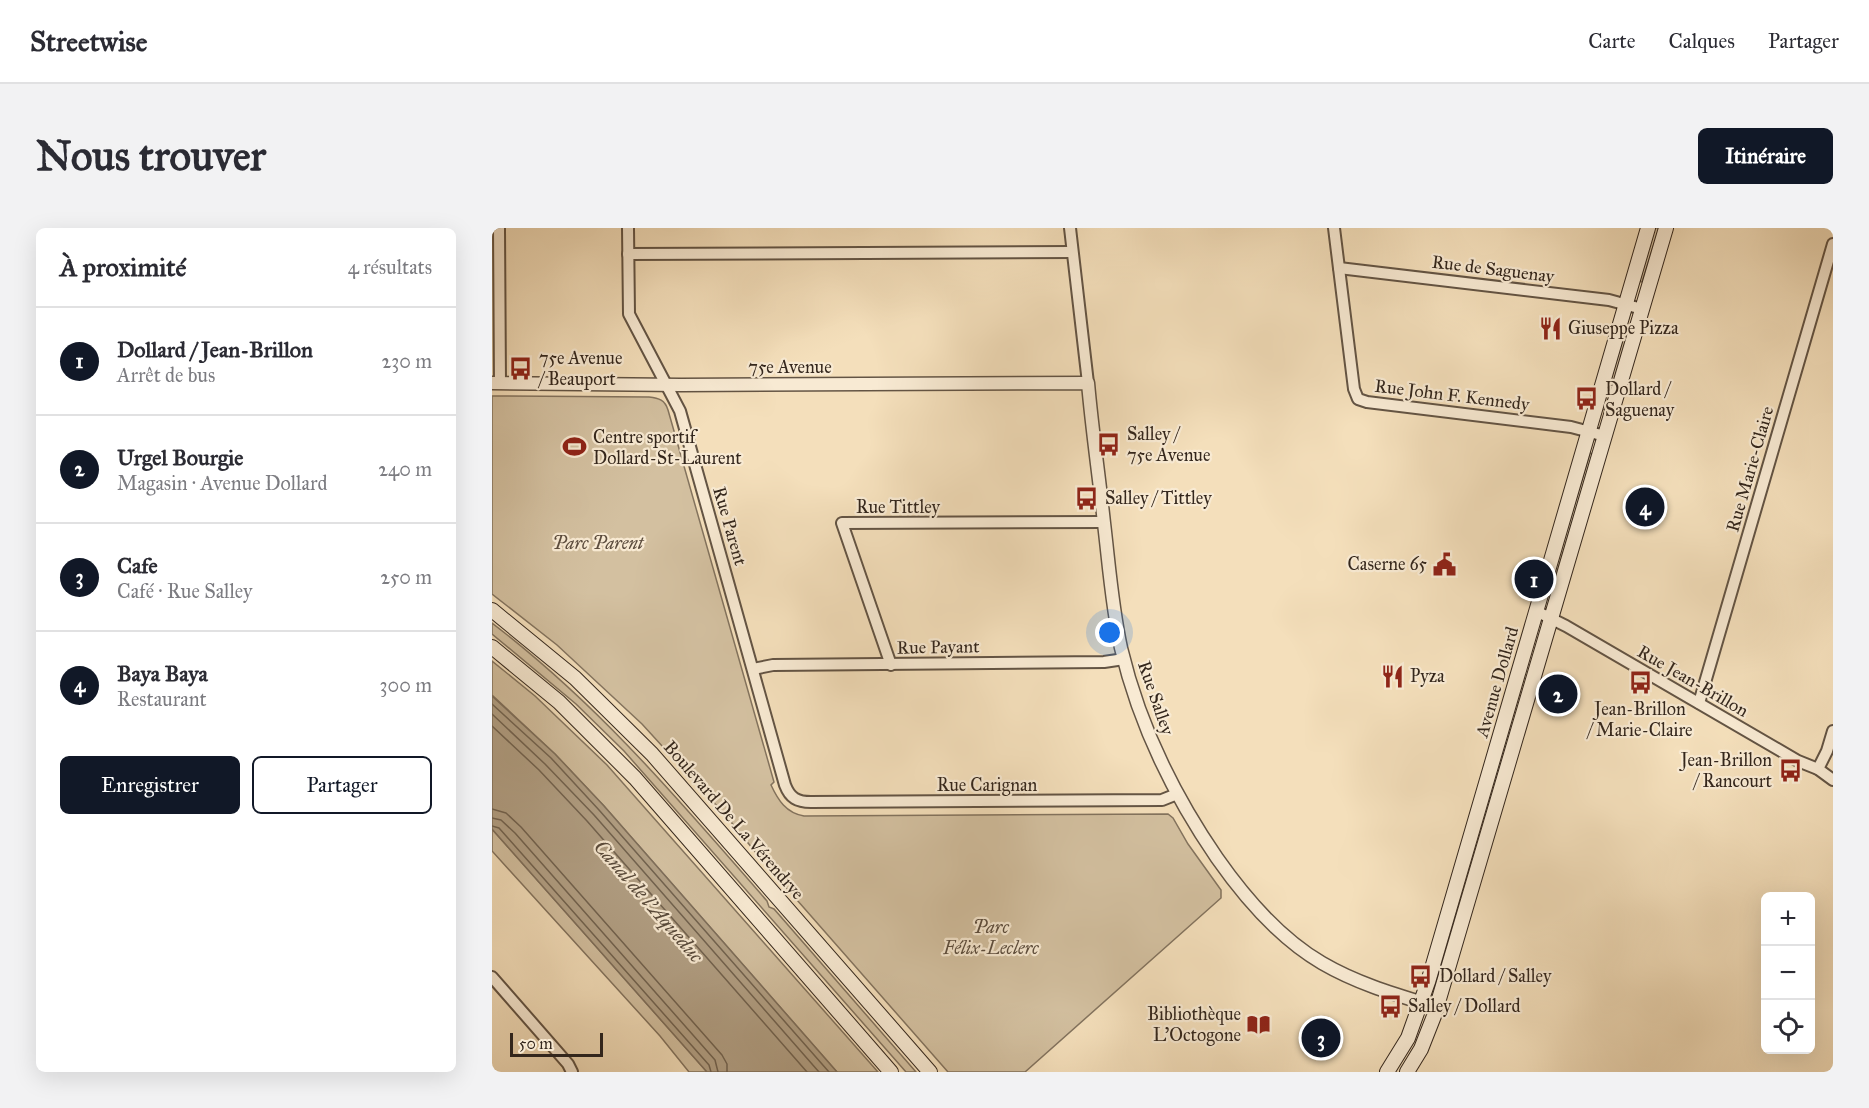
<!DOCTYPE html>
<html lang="fr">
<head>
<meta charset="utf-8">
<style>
  :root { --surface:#fff; --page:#f2f2f3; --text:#2b2b33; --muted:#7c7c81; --line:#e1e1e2; --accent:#111827 }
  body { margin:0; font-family:"IM FELL Great Primer",serif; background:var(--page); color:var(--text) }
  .controls { position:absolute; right:18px; bottom:18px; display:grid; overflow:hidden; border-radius:9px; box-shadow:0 6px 24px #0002 }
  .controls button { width:54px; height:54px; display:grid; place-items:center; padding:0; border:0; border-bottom:2px solid var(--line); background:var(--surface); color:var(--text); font:30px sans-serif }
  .scale { position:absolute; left:18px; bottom:15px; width:93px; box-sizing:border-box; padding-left:6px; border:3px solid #33261c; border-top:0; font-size:16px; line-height:21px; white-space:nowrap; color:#33261c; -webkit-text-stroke:4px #f8ead3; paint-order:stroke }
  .you { position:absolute; left:618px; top:405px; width:21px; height:21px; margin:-15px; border:4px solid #fff; border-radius:50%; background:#1a73e8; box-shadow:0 0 0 9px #1a73e833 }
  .badge { display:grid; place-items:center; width:39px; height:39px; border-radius:50%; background:var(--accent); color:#fff; font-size:20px; font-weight:700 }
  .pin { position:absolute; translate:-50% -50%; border:3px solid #fff; box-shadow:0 2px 6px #0006 }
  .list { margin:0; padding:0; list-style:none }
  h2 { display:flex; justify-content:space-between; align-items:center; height:78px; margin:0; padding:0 24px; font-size:26px }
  h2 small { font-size:20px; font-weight:400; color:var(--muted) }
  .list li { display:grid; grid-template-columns:39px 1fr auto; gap:18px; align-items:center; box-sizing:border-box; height:108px; padding:0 24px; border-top:2px solid var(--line) }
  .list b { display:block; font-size:22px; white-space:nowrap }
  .list p { margin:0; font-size:20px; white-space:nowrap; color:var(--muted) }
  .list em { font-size:20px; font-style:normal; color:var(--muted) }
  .actions { display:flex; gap:12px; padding:18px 24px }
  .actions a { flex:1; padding:14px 0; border:2px solid var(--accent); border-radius:9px; text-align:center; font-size:21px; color:var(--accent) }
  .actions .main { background:var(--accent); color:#fff }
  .icon { flex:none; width:33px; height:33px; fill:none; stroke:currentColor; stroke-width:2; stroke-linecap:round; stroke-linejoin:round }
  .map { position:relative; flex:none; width:1341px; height:844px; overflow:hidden; border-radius:9px }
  header { display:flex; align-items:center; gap:36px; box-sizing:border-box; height:84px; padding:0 30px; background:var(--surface); border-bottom:2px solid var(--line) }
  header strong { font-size:28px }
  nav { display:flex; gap:33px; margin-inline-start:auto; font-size:21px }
  .intro { display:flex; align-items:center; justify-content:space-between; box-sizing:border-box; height:144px; padding:0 36px }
  h1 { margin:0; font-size:42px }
  .button { padding:15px 27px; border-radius:9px; background:var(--accent); color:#fff; font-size:21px; font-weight:700 }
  main { display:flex; gap:36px; padding:0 36px }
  aside { flex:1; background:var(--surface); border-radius:9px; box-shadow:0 6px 24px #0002 }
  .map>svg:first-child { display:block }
  .green { fill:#d3c0a0; stroke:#83735e; stroke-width:1.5 }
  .water { fill:#b2a085; stroke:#7f6f5b; stroke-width:1.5 }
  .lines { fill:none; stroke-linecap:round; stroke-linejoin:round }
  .shore { stroke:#726350; stroke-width:1.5 }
  .minor-casing { stroke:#635444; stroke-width:14 }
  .tertiary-casing { stroke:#635444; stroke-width:15 }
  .secondary-casing { stroke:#33261c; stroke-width:16 }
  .minor { stroke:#f8ead3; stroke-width:10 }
  .tertiary { stroke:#f8ead3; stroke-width:12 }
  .secondary { stroke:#f8ead3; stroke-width:14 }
  .labels { text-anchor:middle; stroke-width:4.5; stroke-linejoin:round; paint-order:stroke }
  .street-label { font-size:18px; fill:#33261c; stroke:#f8ead3 }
  .poi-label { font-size:18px; fill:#33261c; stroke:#f8ead3; text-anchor:start }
  .park-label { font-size:18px; font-style:italic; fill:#5b4c3d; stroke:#f8ead3 }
  .water-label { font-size:20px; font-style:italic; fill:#594b3c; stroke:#f8ead3 }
</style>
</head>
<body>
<header>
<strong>Streetwise</strong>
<nav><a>Carte</a><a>Calques</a><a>Partager</a></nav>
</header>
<div class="intro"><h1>Nous trouver</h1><a class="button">Itinéraire</a></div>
<main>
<aside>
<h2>À proximité<small>4 résultats</small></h2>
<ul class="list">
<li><span class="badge">1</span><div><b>Dollard / Jean-Brillon</b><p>Arrêt de bus</p></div><em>230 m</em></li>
<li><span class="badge">2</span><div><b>Urgel Bourgie</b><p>Magasin · Avenue Dollard</p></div><em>240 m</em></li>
<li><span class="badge">3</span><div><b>Cafe</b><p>Café · Rue Salley</p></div><em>250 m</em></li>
<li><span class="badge">4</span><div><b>Baya Baya</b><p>Restaurant</p></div><em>300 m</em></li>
</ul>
<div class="actions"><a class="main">Enregistrer</a><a>Partager</a></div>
</aside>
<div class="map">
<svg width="1341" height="844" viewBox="0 0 1341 844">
  <rect width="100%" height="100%" fill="#f4dfbb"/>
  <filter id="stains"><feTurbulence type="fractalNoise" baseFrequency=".00333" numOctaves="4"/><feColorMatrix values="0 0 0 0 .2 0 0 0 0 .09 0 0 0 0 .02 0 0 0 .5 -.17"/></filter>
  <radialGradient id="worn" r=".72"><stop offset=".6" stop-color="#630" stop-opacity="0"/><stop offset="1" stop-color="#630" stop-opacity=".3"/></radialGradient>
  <g class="green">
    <path d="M1163,0H1167L1150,54L1147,53Z"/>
    <path d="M1135,97H1139L1113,182L1110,181Z"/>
    <path d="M0,168L157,169C167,170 173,172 176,182L282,554L279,557C286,572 294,585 312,588L676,586L681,590L696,616L729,662V670L533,844H456L269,631L235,589L150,496L65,417L0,366Z"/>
    <path d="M1098,225L1101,226L1060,361L1064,337Z"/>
    <path d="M0,395C107,477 187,572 275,673L277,679L282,681L424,844H414L132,523L84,476L0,406Z"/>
    <path d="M0,433L43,468L115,537L386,844H345L112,578L63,526L0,467Z"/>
    <path d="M0,601L215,844H197L168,808L0,623Z"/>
  </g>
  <path class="water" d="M0,468L63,526L112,578L345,844H215L0,601Z"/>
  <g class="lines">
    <g class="shore">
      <path d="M0,476L59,530L107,582L337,844"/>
      <path d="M0,486L53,536L102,587L327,844"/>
      <path d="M0,498L47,542L95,593L315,844"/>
      <path d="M0,581L14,585L29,599L230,827L235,836V844"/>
      <path d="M0,590L9,592L23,605L223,832L226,844"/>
      <path d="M0,598L7,600L217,837L219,844"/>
    </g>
    <defs>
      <g id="minor">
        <path d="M7,0L8,155"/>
        <path d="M136,0L137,86L188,183L293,557C298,570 305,574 319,574L670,572L685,566"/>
        <path d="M578,0L596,155"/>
        <path d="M842,0L862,161L866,171L875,174L1079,199L1113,208"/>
        <path d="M136,26L580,24"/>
        <path d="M847,40L1117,72L1150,81"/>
        <path d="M1044,383L1074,398L1306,533L1326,541L1341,552"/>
        <path d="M399,437L350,295L612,294"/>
        <path d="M261,441L281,437L612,434L632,431"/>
        <path d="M1207,475L1341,16"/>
        <path d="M1326,541L1335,523L1341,503"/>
        <path d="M0,749L76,836L80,844"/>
      </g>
      <path id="tertiary" d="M0,155L189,157L596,155C600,201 607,248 612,295C617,337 620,379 629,420C647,496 681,566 725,630C753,670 787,710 830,735C866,756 905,767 944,779"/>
      <g id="secondary">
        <path d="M0,382L83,450L160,526L438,844"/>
        <path d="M0,419L67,474L143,550L399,844"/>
        <path d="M895,844L916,810L936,754L1156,0"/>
        <path d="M915,844L929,821L942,788L1174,0"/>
      </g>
    </defs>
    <use href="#minor" class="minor-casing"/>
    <use href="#tertiary" class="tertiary-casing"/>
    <use href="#secondary" class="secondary-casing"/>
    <use href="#minor" class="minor"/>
    <use href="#tertiary" class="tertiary"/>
    <use href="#secondary" class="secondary"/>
  </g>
  <defs>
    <symbol id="restaurant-bare" viewBox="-9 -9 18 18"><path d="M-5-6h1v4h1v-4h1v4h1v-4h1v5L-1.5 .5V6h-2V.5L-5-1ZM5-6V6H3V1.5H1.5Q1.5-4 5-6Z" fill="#8f2418" stroke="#f8ead3" stroke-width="2.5" paint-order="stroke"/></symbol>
    <symbol id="bus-bare" viewBox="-9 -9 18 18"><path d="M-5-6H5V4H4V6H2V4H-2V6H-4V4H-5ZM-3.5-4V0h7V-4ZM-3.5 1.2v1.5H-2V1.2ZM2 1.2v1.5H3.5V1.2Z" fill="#8f2418" stroke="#f8ead3" stroke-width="2.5" paint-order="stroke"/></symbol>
    <symbol id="stadium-bare" viewBox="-9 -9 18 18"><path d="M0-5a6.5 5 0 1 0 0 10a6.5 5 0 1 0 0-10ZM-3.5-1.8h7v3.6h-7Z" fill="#8f2418" stroke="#f8ead3" stroke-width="2.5" paint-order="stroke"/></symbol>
    <symbol id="civic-bare" viewBox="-9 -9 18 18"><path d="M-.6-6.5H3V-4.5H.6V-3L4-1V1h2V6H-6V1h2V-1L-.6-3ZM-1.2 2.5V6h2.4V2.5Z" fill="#8f2418" stroke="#f8ead3" stroke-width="2.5" paint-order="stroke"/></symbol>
    <symbol id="library-bare" viewBox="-9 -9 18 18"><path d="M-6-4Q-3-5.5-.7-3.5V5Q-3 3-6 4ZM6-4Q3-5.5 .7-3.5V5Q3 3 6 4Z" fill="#8f2418" stroke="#f8ead3" stroke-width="2.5" paint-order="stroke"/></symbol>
  </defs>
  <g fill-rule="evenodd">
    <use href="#restaurant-bare" x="1042" y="84" width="33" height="33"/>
    <use href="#bus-bare" x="12" y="124" width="33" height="33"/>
    <use href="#bus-bare" x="1078" y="154" width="33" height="33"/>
    <use href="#bus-bare" x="600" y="200" width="33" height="33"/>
    <use href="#stadium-bare" x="66" y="202" width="33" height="33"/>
    <use href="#bus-bare" x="578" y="254" width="33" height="33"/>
    <use href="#civic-bare" x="936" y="320" width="33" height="33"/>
    <use href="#restaurant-bare" x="884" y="432" width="33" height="33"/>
    <use href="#bus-bare" x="1132" y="438" width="33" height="33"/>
    <use href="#bus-bare" x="1282" y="526" width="33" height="33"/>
    <use href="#bus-bare" x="912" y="732" width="33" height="33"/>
    <use href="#bus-bare" x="882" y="762" width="33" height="33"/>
    <use href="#library-bare" x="750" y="780" width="33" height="33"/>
  </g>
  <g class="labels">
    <g class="street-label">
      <text transform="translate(1001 41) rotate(7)" y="6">Rue de Saguenay</text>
      <text x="298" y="145">75e Avenue</text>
      <text transform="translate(960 167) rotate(7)" y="6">Rue John F. Kennedy</text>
      <text transform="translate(1258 241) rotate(-74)" y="6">Rue Marie-Claire</text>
      <text x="406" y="285">Rue Tittley</text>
      <text transform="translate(238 298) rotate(74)" y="6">Rue Parent</text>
      <text transform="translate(446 419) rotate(-1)" y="6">Rue Payant</text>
      <text transform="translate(1201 453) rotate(30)" y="6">Rue Jean-Brillon</text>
      <text transform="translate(1005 454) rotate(-74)" y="6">Avenue Dollard</text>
      <text transform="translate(664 470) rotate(71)" y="6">Rue Salley</text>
      <text x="495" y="563">Rue Carignan</text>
      <text transform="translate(242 592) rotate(49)" y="6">Boulevard De La Vérendrye</text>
    </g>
    <g class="poi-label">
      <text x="1076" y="106">Giuseppe Pizza</text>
      <text x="47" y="136">75e Avenue<tspan x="47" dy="21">/ Beauport</tspan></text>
      <text x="1113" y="167">Dollard /<tspan x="1113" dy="21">Saguenay</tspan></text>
      <text x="635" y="212">Salley /<tspan x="635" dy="21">75e Avenue</tspan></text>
      <text x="101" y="215">Centre sportif<tspan x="101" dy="21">Dollard-St-Laurent</tspan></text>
      <text x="613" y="276">Salley / Tittley</text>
      <text x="935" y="342" text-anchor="end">Caserne 65</text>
      <text x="918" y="454">Pyza</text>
      <text x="1148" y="487" text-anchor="middle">Jean-Brillon<tspan x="1148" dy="21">/ Marie-Claire</tspan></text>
      <text x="1280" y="538" text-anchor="end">Jean-Brillon<tspan x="1280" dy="21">/ Rancourt</tspan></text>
      <text x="947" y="754">Dollard / Salley</text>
      <text x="916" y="784">Salley / Dollard</text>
      <text x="749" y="792" text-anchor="end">Bibliothèque<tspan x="749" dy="21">L’Octogone</tspan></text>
    </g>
    <g class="park-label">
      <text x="106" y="321">Parc Parent</text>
      <text x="499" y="705">Parc<tspan x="499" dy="21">Félix-Leclerc</tspan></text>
    </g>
    <g class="water-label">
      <text transform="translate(157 673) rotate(49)" y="7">Canal de l'Aqueduc</text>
    </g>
  </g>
  <rect width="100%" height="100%" filter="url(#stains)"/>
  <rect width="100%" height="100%" fill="url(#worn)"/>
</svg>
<div class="controls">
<button>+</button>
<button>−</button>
<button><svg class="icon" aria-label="locate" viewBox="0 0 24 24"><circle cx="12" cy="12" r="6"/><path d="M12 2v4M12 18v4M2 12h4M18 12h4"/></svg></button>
</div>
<div class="scale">50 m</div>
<div class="you"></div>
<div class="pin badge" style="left:1042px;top:351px">1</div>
<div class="pin badge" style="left:1066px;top:466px">2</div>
<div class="pin badge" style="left:829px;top:810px">3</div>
<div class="pin badge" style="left:1153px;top:279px">4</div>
</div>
</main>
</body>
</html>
